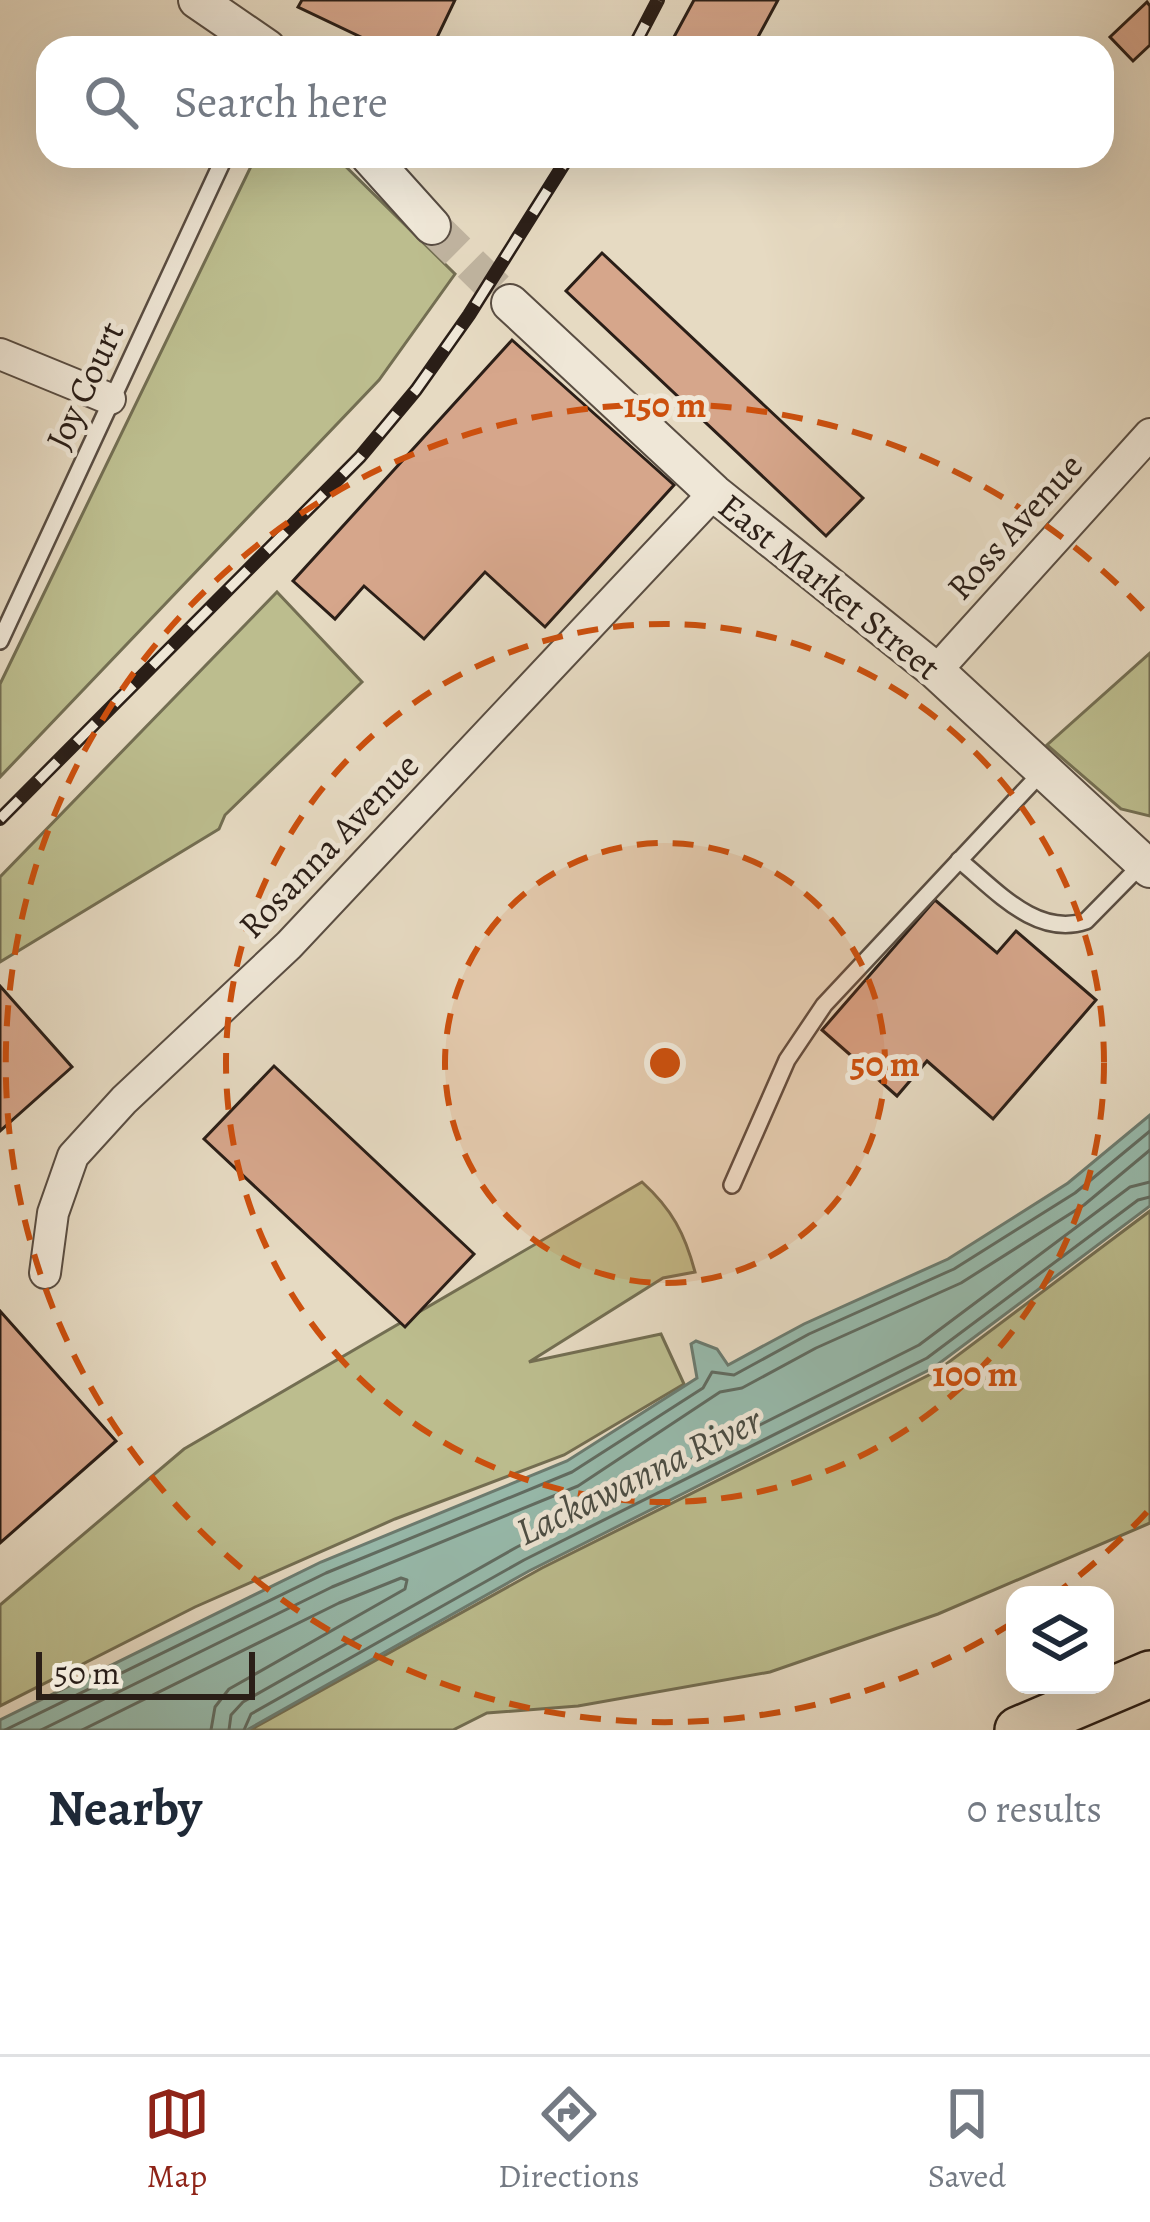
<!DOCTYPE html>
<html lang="en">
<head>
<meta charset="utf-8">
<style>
  :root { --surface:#fff; --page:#f2f2f3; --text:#1f2937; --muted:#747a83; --line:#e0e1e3; --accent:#8f2418 }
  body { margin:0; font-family:Alegreya,serif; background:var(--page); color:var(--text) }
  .controls { position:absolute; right:36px; bottom:36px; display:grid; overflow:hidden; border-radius:24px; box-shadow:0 12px 48px #0002 }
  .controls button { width:108px; height:108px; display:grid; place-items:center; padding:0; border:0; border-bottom:3px solid var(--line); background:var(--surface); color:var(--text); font:60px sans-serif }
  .scale { position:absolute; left:36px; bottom:30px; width:219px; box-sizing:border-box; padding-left:12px; border:6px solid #2a1e17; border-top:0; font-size:33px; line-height:42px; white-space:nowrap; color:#2a1e17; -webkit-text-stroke:9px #efe7d7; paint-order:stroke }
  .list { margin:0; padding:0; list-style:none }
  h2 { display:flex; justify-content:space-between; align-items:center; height:156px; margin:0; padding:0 48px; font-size:51px }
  h2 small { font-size:39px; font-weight:400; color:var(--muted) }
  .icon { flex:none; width:66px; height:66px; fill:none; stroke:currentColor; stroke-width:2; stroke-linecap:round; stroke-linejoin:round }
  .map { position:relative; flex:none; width:1150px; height:1730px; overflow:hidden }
  .search { position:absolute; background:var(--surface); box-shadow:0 12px 48px #0002; left:36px; right:36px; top:36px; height:132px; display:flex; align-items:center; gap:30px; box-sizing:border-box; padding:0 42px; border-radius:36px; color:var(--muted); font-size:45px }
  .sheet { height:324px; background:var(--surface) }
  nav { display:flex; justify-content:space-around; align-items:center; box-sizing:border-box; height:168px; border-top:3px solid var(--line); background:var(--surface); font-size:33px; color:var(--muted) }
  nav a { display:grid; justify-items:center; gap:6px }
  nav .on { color:var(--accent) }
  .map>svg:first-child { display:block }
  .green { fill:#bcbd8e; stroke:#736e52; stroke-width:3 }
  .water { fill:#97bbad; stroke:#6b7c71; stroke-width:3 }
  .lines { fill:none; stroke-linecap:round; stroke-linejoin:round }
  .shore { stroke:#606c62; stroke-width:3 }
  .building { fill:#d6a68b; stroke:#2a1e17; stroke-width:3 }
  .tertiary-tunnel { stroke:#c0b4a0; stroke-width:36; stroke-dasharray:36 18; stroke-linecap:butt }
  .service-casing { stroke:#594d42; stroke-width:20 }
  .minor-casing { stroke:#594d42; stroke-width:34 }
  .tertiary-casing { stroke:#594d42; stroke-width:40 }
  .primary-casing { stroke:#2a1e17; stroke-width:50 }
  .service { stroke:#efe7d7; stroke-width:15 }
  .minor { stroke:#efe7d7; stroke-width:30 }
  .tertiary { stroke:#efe7d7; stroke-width:36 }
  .primary { stroke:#e6dac2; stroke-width:45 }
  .rail-casing { stroke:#2a1e17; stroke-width:14 }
  .rail { stroke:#efe7d7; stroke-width:9; stroke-dasharray:27; stroke-linecap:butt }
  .ring { fill:none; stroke:#cc500e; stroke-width:6; stroke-dasharray:21 15 }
  .labels { text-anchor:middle; stroke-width:10; stroke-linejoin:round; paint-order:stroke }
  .street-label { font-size:36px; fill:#2a1e17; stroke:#efe7d7 }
  .water-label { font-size:39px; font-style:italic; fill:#4b4d44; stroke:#efe7d7 }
  .centre { fill:#cc500e; stroke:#efe7d7; stroke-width:6 }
  .ring-label { font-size:36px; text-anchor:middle; font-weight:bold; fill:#cc500e; stroke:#efe7d7; stroke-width:10; stroke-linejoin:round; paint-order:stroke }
</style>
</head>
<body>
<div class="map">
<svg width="1150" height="1730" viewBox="0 0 1150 1730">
  <rect width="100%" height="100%" fill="#e6dac2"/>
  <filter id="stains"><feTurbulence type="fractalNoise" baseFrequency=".00167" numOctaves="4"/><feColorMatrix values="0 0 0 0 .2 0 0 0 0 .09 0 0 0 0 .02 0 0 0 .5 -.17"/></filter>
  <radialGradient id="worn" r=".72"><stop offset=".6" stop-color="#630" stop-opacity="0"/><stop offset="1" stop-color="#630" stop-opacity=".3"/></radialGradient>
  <g class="green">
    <path d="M256,156H335L455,274L379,380L0,777V684Z"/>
    <path d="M277,592L362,682L225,815L219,829L0,962V877Z"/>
    <path d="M1150,653V816L1121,809L1047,745Z"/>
    <path d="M642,1182C672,1209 685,1234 695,1272L663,1278L529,1362L661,1334L684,1384L564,1455L395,1519L195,1607L0,1706V1605L184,1449Z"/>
    <path d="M1150,1211V1523L938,1614L770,1672L578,1706L487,1713L453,1730H250L542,1568L937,1371Z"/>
  </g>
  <path class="water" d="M1150,1115V1206L933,1368L529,1571L247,1730H0V1720L321,1562L567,1461L697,1378L691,1344L696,1341L717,1349L728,1365L804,1324L948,1259L1068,1183Z"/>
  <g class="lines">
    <g class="shore">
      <path d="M5,1730L326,1573L572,1472L703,1388L712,1372L734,1375L809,1334L954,1269L1075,1193L1150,1131"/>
      <path d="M41,1730L332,1587L578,1486L720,1392L742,1388L816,1348L961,1283L1084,1205L1150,1150"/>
      <path d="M82,1730L339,1603L401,1578L407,1580L405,1589L229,1689L215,1707L211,1730"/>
      <path d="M229,1730L231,1715L243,1702L517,1547L919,1345L1130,1187L1150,1182"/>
      <path d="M244,1730L251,1714L524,1560L927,1358L1138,1200L1150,1197"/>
    </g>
  </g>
  <g class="building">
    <path d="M302,0H455L432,48H384L298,7Z"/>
    <path d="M694,0H778L752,48H668Z"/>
    <path d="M1147,2L1150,6V45L1133,61L1110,37Z"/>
    <path d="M602,253L863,498L826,536L566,291Z"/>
    <path d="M512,340L674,485L545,627L485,572L424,639L364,586L335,619L293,581Z"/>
    <path d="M935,900L997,953L1016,931L1096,1000L993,1119L927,1061L897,1096L822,1030Z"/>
    <path d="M0,986L72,1067L0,1131Z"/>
    <path d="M274,1066L474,1254L405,1327L204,1139Z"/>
    <path d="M0,1311L116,1441L0,1543Z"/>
  </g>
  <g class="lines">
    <path class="tertiary-tunnel" d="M432,226L510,303"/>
    <defs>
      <g id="service">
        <path d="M0,641L225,156"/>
        <path d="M959,860C995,889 1036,938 1086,921L1143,863"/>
        <path d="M732,1185L787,1060L824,1005L1043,771"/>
      </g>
      <g id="minor">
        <path d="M0,354L110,399"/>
        <path d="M936,671L1150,434"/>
        <path d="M45,1273L53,1213L73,1156L124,1100L289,945L714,493"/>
      </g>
      <g id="tertiary">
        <path d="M197,0L267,48"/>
        <path d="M369,156L432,226"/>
        <path d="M510,303L714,493L936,671L1150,869"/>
      </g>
      <path id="primary" d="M1018,1730L1150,1674"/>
    </defs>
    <use href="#service" class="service-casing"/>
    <use href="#minor" class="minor-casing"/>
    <use href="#tertiary" class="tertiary-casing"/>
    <use href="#primary" class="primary-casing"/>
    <use href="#service" class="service"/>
    <use href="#minor" class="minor"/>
    <use href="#tertiary" class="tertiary"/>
    <use href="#primary" class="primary"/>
    <defs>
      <g id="rail">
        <path d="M633,48L658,0"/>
        <path d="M0,819L360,457L416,390L469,315L569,156"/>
      </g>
    </defs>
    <use href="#rail" class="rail-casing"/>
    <use href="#rail" class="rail"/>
  </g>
  <circle cx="665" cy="1063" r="220" fill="#cc500e" fill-opacity=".12"/>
  <g class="ring">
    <circle cx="665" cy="1063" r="220"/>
    <circle cx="665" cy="1063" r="439"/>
    <path d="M1147 1512A659 659 0 0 1 1057 1593M1014 1622A659 659 0 1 1 1147 614"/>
  </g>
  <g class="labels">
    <g class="street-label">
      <text transform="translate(84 385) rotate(-65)" y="13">Joy Court</text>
      <text transform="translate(1014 526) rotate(-48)" y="13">Ross Avenue</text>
      <text transform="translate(830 586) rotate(39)" y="13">East Market Street</text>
      <text transform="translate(328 845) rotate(-46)" y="13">Rosanna Avenue</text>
    </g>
    <g class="water-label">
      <text transform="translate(638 1475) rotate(-26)" y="14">Lackawanna River</text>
    </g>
  </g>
  <circle cx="665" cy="1063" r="18" class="centre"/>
  <g class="ring-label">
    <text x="665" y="417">150 m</text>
    <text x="885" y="1076">50 m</text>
    <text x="975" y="1386">100 m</text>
  </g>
  <rect width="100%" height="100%" filter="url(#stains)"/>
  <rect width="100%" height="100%" fill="url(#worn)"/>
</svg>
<div class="controls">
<button><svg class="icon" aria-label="layers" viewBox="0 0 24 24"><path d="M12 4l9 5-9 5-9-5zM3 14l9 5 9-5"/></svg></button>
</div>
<div class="scale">50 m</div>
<div class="search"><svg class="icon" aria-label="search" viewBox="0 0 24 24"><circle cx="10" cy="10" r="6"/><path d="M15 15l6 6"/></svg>Search here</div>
</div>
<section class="sheet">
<h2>Nearby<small>0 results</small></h2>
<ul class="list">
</ul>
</section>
<nav>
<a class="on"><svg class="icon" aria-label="map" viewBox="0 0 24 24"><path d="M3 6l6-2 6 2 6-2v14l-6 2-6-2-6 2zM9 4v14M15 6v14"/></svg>Map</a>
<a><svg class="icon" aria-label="directions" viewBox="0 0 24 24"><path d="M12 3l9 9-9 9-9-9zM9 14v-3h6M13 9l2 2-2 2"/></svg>Directions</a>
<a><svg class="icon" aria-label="saved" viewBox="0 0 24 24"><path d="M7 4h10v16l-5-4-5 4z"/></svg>Saved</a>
</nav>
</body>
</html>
